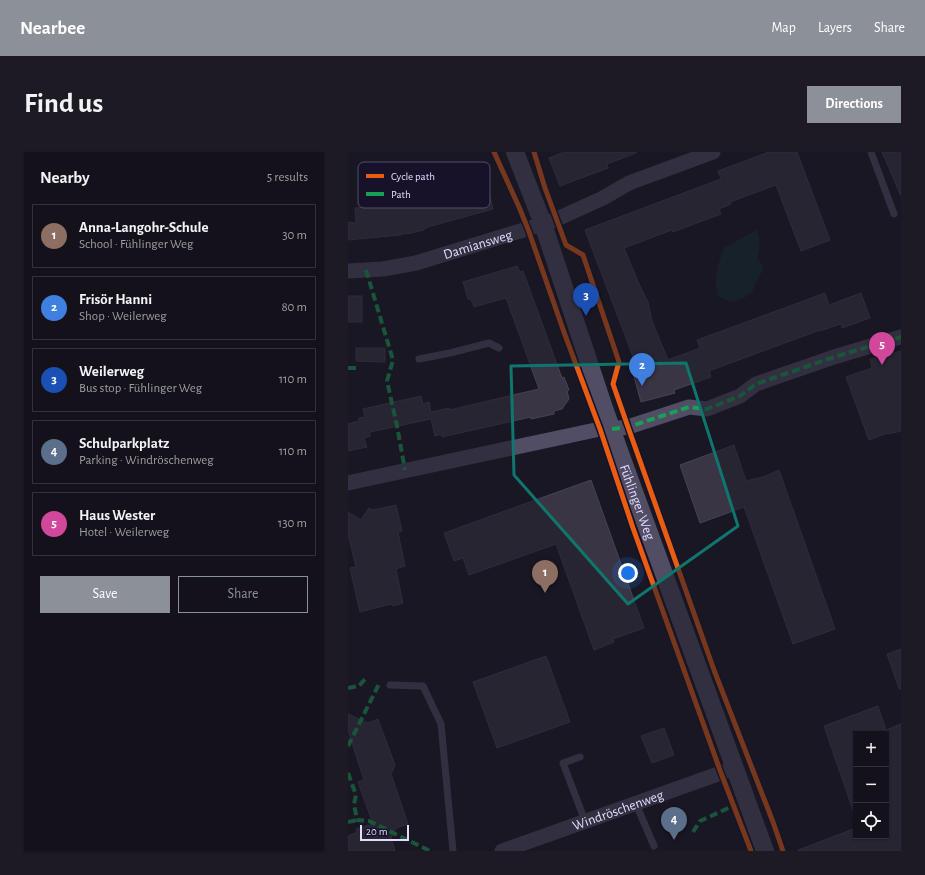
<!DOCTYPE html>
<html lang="en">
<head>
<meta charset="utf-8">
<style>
  :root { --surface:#14111b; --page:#1d1a24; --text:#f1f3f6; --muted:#9d9da3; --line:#33313a; --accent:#8c9099 }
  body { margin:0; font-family:"Alegreya Sans",sans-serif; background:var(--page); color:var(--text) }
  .controls { position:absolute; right:12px; bottom:12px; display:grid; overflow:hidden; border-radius:0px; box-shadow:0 1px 3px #0004 }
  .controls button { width:36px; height:36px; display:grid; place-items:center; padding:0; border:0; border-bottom:1px solid var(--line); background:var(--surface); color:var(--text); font:20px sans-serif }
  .scale { position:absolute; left:12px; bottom:10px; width:49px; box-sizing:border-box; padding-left:4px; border:2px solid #e2dbfd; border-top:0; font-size:11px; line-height:14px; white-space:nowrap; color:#e2dbfd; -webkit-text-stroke:3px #171229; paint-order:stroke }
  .you { position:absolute; left:280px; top:421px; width:14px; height:14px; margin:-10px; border:3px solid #fff; border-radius:50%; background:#1a73e8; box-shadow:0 0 0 6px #1a73e833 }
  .badge { display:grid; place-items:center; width:26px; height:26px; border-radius:50%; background:var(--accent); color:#fff; font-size:13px; font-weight:700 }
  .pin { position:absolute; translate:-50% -33px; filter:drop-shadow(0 1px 2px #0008) }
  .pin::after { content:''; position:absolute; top:21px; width:14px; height:12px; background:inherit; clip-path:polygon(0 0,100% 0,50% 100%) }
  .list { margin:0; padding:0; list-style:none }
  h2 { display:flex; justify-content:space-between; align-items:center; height:52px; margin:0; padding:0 16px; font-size:17px }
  h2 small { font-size:13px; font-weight:400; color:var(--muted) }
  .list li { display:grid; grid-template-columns:26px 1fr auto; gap:12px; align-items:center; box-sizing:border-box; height:64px; margin:0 8px 8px; padding:0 8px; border:1px solid var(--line); border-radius:0px }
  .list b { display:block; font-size:15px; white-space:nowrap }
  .list p { margin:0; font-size:13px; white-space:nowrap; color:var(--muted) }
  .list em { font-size:13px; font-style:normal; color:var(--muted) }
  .actions { display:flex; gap:8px; padding:12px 16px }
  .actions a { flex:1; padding:9px 0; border:1px solid var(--accent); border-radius:0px; text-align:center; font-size:14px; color:var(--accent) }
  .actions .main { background:var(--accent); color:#fff }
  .icon { flex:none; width:22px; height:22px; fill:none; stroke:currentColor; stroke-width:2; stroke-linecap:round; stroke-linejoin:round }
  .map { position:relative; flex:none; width:553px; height:699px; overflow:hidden; border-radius:0px }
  header { display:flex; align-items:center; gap:24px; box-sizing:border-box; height:56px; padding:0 20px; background:var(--accent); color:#fff }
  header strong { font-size:19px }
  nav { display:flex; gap:22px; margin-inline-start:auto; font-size:14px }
  .intro { display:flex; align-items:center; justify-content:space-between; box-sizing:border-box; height:96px; padding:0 24px }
  h1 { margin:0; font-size:28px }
  .button { padding:10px 18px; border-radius:0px; background:var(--accent); color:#fff; font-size:14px; font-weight:700 }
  main { display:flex; gap:24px; padding:0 24px }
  aside { flex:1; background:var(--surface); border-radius:0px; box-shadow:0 1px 3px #0004 }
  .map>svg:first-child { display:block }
  .green { fill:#162e31 }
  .building { fill:#3a3545; stroke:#474256 }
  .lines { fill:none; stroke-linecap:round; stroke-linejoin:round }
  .service { stroke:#504d64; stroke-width:7 }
  .minor { stroke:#504d64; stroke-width:15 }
  .tertiary { stroke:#504d64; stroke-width:18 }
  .quiet { stroke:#1a9f57; stroke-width:4; stroke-dasharray:8 4; stroke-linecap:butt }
  .cycleway-casing { stroke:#171229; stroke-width:8 }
  .cycleway { stroke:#e95d12; stroke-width:5 }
  .marked { fill:none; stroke:#0f766e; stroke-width:3; stroke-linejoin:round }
  .labels { text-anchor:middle; stroke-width:4; stroke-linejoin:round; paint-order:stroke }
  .street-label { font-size:14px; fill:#e2dbfd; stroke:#171229 }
  .key { fill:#171229; stroke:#544e69; stroke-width:1 }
  .key-label { font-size:11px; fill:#e2dbfd }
</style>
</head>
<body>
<header>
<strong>Nearbee</strong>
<nav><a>Map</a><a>Layers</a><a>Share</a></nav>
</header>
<div class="intro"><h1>Find us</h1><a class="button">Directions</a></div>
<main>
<aside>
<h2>Nearby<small>5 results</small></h2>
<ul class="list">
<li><span class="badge" style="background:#8d6e63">1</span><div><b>Anna-Langohr-Schule</b><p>School · Fühlinger Weg</p></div><em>30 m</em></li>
<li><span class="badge" style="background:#3f7fe0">2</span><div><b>Frisör Hanni</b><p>Shop · Weilerweg</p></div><em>80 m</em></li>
<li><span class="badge" style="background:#1a4fb4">3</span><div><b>Weilerweg</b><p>Bus stop · Fühlinger Weg</p></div><em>110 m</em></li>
<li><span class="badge" style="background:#5c6f8a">4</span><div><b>Schulparkplatz</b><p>Parking · Windröschenweg</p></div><em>110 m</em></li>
<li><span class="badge" style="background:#d1479c">5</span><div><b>Haus Wester</b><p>Hotel · Weilerweg</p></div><em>130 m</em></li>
</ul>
<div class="actions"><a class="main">Save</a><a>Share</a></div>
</aside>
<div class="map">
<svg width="553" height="699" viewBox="0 0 553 699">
  <rect width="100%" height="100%" fill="#1a1724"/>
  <path class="green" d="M408,78C413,89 412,94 409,106L413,111L415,118L407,132L404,140L396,146L382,150L369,143L368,128L370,114L376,96Z"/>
  <g class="building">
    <path d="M216,0H288V1L259,12L260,16L212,34L201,6Z"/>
    <path d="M421,0H449L482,88L453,99L428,33L382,50L383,52L371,57L373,62L325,80L324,78L276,96L291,132L300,150L304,169L320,208L352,196L349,188L477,141L481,153L513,141L522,166L494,176L493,172L472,179V178L361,219L363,225L326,238L327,241L293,250L284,217L289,215L237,78L373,27L370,19Z"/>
    <path d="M534,0H553V44Z"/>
    <path d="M136,23L145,57L80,75L76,77V78L59,82L58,81L52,83L0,88V70L8,71L7,56L29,54V51L45,48L48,57L88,48L106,41L104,35Z"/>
    <path d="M169,114L172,120L175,119L214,226L216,225L221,238L219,239L221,247L214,257L206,259V262L197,264L183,267V265L94,285L93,282L87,284L83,267L22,280V284L16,286L19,295L0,299V272L11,269V266L17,265L15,257L73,244L75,252L81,250L83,260L101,256V258L191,237L158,146L126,155L123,147H120L115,130Z"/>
    <rect x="0" y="144" width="14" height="26"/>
    <path d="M8,196H37V210L8,209Z"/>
    <path d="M553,199V279L540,282V281L521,288L498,225L524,216L522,207Z"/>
    <path d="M386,293L398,329L418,324L431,318L487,477L445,492L396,355L352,371L332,313Z"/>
    <path d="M243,328L296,476L265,487L266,490L246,498L208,392L121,423L115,406L106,409L96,381Z"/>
    <path d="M48,353L54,379L50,380L57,414L48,417L55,451L45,454L43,452L12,460L2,416L8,415L0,382V360L13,368L21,356L25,358Z"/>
    <path d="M553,497V537H551L539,502Z"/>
    <path d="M198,504L222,570L149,596L125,530Z"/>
    <path d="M530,554L538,578L553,572V699H450V698L508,676V684H538V582H508V661H506L476,574Z"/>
    <path d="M0,562L20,571L30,567L47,613L43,622L60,672L48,676L43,686L47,699H0V684L9,680L8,677L25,672L10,630L16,628L0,578Z"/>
    <path d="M316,576L326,603L304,611L293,584Z"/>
  </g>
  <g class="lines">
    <g class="service">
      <path d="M523,0L546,62"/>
      <path d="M71,207L102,201L141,191L151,196"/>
      <path d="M42,533L75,534L93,572L105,699"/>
      <path d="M232,605L215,611L237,669"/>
      <path d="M288,652L306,694"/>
    </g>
    <g class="minor">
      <path id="s1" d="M0,119L35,117L68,111L195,72L209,67L255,46L281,31L365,0"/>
      <path d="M0,331L252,277H264L280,275L341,255L359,257L392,244L408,232L486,205L553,185"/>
      <path id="s2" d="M154,699L387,616"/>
    </g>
    <path class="tertiary" id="s3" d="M167,0L195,72L256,256L273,304L417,699"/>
    <g class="quiet">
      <path d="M18,118L45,208L39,229L49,274L57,318"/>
      <path d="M0,216H9"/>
      <path d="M264,277L280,275L341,255L359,257L392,244L408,232L486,205L553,185"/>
      <path d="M0,536L11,534L17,527"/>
      <path d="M0,594L32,530"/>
      <path d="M0,621L8,643L6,652L9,668L21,669L82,699"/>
      <path d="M0,670L9,668"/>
      <path d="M345,680L352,669L385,654"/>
    </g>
    <defs>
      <g id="cycleway">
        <path d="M146,0L171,55L180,77L217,183L252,277L285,376L373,621L403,699"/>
        <path d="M186,0L197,36L218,93L235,103L271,210L265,232L280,275L366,518L425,670L435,699"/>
      </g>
    </defs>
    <use href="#cycleway" class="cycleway-casing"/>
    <use href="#cycleway" class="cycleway"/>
  </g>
  <path d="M0 0H553V699H0ZM338,211L390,374L280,452L166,323L163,214Z" fill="#1a1724" fill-opacity=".55" fill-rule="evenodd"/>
  <path class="marked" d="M338,211L390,374L280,452L166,323L163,214Z"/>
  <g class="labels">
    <g class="street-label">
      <text dy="5" stroke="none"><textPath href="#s1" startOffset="133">Damiansweg</textPath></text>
      <text dy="5" stroke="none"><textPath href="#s3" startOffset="371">Fühlinger Weg</textPath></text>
      <text dy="5" stroke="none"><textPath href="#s2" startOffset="123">Windröschenweg</textPath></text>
    </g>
  </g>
  <rect x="10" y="10" width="132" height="46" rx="6" class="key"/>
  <rect x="18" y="22" width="18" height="4" fill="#e95d12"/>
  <rect x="18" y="40" width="18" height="4" fill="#1a9f57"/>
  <g class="key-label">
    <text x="43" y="28">Cycle path</text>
    <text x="43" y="46">Path</text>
  </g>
</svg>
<div class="controls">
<button>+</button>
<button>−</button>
<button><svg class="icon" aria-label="locate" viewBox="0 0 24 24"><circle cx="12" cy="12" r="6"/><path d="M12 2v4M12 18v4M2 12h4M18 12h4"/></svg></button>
</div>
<div class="scale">20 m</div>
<div class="you"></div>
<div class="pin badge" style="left:197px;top:441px;background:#8d6e63">1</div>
<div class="pin badge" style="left:294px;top:234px;background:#3f7fe0">2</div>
<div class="pin badge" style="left:238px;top:164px;background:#1a4fb4">3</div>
<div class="pin badge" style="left:326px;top:688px;background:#5c6f8a">4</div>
<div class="pin badge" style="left:534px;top:213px;background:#d1479c">5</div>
</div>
</main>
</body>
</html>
